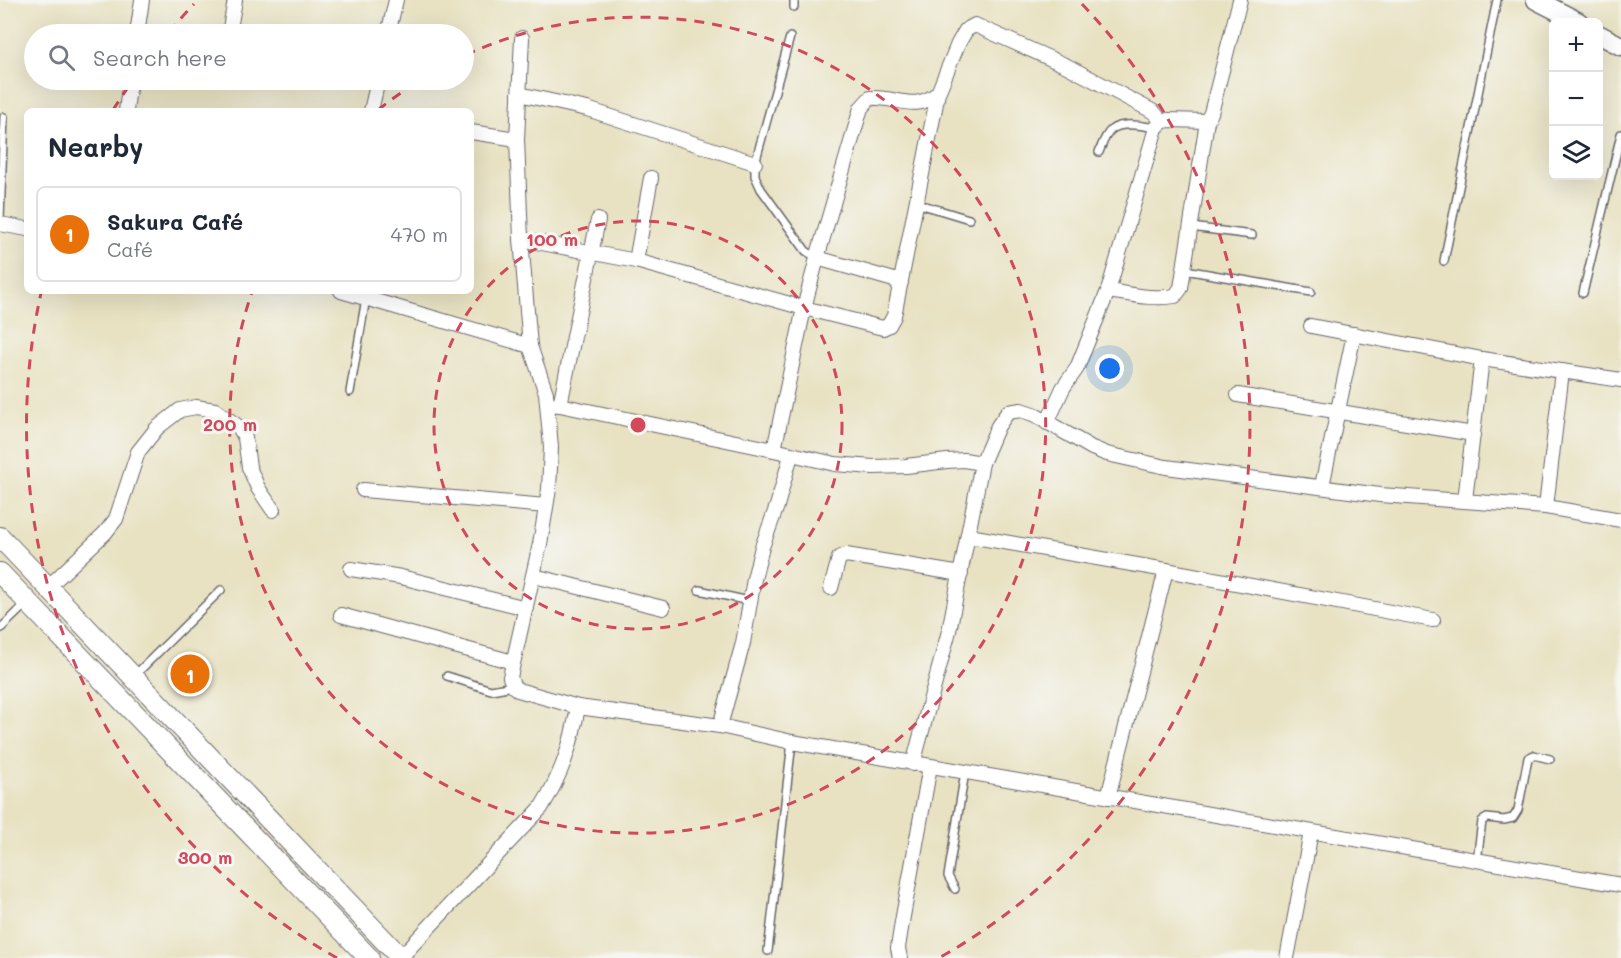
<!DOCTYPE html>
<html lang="en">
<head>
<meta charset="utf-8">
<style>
  :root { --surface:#fff; --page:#f6f6f7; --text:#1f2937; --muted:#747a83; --line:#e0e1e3; --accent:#d1495b }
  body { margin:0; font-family:Mali,sans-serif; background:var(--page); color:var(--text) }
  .controls { position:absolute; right:18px; top:18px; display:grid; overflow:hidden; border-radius:9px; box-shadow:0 6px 24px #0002 }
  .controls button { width:54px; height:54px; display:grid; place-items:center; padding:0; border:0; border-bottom:2px solid var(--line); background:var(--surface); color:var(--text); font:30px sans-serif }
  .you { position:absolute; left:1110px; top:369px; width:21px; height:21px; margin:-15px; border:4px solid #fff; border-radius:50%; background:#1a73e8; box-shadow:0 0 0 9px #1a73e833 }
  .badge { display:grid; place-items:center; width:39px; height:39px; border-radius:50%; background:var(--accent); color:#fff; font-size:20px; font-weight:700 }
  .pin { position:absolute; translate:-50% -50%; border:3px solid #fff; box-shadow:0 2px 6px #0006 }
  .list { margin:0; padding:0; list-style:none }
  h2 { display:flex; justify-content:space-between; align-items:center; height:78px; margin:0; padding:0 24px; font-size:26px }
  h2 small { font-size:20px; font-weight:400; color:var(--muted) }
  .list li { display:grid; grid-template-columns:39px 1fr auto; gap:18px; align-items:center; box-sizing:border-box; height:96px; margin:0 12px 12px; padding:0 12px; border:2px solid var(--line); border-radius:9px }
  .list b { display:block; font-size:22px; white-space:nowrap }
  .list p { margin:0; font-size:20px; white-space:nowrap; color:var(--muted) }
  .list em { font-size:20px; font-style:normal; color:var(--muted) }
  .icon { flex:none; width:33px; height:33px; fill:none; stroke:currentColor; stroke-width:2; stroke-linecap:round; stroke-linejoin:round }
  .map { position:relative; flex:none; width:1621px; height:958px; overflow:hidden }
  .search { position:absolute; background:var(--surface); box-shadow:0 6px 24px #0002; left:24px; top:24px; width:450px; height:66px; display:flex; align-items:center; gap:15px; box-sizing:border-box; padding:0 21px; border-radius:33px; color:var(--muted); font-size:22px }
  .panel { position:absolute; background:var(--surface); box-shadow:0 6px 24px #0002; left:24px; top:108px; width:450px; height:186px; border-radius:9px }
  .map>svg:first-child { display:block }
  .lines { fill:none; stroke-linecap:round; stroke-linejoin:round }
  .service-casing { stroke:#67656a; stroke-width:10 }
  .minor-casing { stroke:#67656a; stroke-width:16 }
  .tertiary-casing { stroke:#67656a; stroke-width:21 }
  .secondary-casing { stroke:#67656a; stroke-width:22 }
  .service { stroke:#fff; stroke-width:7 }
  .minor { stroke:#fff; stroke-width:14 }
  .tertiary { stroke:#fff; stroke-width:18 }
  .secondary { stroke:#fff; stroke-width:20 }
  .ring { fill:none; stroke:#d1495b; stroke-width:3; stroke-dasharray:10 8 }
  .centre { fill:#d1495b; stroke:#f6f6f2; stroke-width:3 }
  .ring-label { font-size:18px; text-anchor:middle; font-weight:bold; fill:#d1495b; stroke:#f6f6f2; stroke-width:6; stroke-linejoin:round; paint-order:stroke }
</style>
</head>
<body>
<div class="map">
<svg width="1621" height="958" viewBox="0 0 1621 958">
  <rect width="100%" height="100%" fill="#f6f6f2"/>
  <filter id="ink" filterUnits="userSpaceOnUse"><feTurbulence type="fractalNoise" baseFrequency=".0167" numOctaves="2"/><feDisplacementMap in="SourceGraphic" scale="12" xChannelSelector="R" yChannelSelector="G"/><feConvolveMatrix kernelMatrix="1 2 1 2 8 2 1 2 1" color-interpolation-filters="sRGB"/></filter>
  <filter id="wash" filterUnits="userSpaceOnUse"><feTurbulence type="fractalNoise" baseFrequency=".008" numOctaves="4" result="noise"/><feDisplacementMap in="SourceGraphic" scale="24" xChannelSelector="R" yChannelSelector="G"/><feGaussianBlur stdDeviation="1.35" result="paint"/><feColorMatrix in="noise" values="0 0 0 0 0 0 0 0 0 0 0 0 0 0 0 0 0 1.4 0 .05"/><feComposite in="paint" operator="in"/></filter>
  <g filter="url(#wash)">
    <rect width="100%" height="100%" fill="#e8e2c2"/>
  </g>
  <g filter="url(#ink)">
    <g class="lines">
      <defs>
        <g id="service">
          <path d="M794,7V0"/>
          <path d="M790,37L755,163V176L761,189L806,251L817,258"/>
          <path d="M1099,152C1102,145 1105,135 1111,130C1122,121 1143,126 1156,128"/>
          <path d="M916,203L969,219"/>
          <path d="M0,219L4,117"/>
          <path d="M1191,227L1252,235"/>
          <path d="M1444,261L1497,0"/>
          <path d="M1185,270L1311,292"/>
          <path d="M1583,293L1621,134"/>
          <path d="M350,392L366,298"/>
          <path d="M699,590L749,601"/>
          <path d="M0,629L27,603"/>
          <path d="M135,675L221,590"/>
          <path d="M447,676L491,690L513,686"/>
          <path d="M1477,861L1482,821L1487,818L1504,820L1513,818L1518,810L1528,758L1534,755L1550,759"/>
          <path d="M955,889L948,876L965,772"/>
          <path d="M768,951L792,742"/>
        </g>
        <g id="minor">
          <path d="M137,34L142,0"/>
          <path d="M229,34L235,0"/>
          <path d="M388,34L396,0"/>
          <path d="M522,38L517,139L521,239L530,346L546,393L551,447L549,489L540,544L510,677L513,686L518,690L578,707L720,726L792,742L1621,885"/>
          <path d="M519,94L587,109L755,163"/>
          <path d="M126,111L130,80"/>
          <path d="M371,111L378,80"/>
          <path d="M471,132L517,139"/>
          <path d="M0,224L27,229"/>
          <path d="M521,239L636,261L804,308L883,328L889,325L894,316L938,93L958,44L966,30L975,25L1067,66L1154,112L1162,122"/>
          <path d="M817,258L901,282"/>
          <path d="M636,261L651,178"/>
          <path d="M341,291L530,346"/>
          <path d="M1108,291C1130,294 1153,300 1175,296L1181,288L1207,121"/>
          <path d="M1311,326L1482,359L1621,380"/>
          <path d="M1238,395L1473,434"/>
          <path d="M548,404L560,405L774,450L835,464L873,467L906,466L947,461L964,460L982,463"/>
          <path d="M560,405L598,220"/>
          <path d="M1047,423L1063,388L1077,368L1108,291L1156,128L1162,122L1168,120L1207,121L1211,113L1240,0"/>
          <path d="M774,450L804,308L817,258L861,108L870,98C897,96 914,113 938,93"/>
          <path d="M1322,486L1354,334"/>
          <path d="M363,490L546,506"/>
          <path d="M1465,500L1482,359"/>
          <path d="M1546,507L1562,371"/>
          <path d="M969,536L1166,570L1433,620"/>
          <path d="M351,569L401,577L526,608"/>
          <path d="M534,576L663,608"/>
          <path d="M47,588L105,533L116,519L138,452L157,428L180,410L196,407L215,410L239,427L245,438L249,467L258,488L273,510"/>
          <path d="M831,588L839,558L846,555L961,574"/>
          <path d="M341,615L513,662"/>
          <path d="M720,726L743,643L754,579L762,547L777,506L791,455"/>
          <path d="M913,764L949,631L982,463L998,426L1008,412L1021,410L1033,414L1092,448L1107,454L1166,467L1380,495L1546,507L1621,520"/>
          <path d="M1108,797L1166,570"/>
          <path d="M400,958L541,808C562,774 571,746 578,707"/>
          <path d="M900,958L898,948L902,922L930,766"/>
          <path d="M1287,958L1311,832"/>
        </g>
        <g id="tertiary">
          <path d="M1536,0L1579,22"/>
          <path d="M1598,34L1621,46"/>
        </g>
        <g id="secondary">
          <path d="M0,537L401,958"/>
          <path d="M0,573L369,958"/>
        </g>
      </defs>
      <use href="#service" class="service-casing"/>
      <use href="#minor" class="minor-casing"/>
      <use href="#tertiary" class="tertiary-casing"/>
      <use href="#secondary" class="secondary-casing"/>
      <use href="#service" class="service"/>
      <use href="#minor" class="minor"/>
      <use href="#tertiary" class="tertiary"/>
      <use href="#secondary" class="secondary"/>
    </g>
  </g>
  <g class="ring">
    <circle cx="638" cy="425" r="204"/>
    <path d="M378 110A408 408 0 0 1 419 81M466 55A408 408 0 1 1 252 292"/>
    <path d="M337 958A612 612 0 0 1 41 293M113 110A612 612 0 0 1 131 83M169 32A612 612 0 0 1 194 4M1082 4A612 612 0 0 1 939 958"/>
  </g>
  <circle cx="638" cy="425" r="9" class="centre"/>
  <g class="ring-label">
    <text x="552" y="246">100 m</text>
    <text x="230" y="431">200 m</text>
    <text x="205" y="864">300 m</text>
  </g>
</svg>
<div class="controls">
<button>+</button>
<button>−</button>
<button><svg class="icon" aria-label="layers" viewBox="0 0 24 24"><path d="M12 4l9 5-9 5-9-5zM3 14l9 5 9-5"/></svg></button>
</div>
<div class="you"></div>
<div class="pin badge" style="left:190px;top:674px;background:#e8710a">1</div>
<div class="search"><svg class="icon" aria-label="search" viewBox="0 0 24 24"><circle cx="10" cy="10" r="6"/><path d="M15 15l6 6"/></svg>Search here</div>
<section class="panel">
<h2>Nearby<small></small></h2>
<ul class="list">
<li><span class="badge" style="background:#e8710a">1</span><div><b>Sakura Café</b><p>Café</p></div><em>470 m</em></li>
</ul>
</section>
</div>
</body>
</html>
